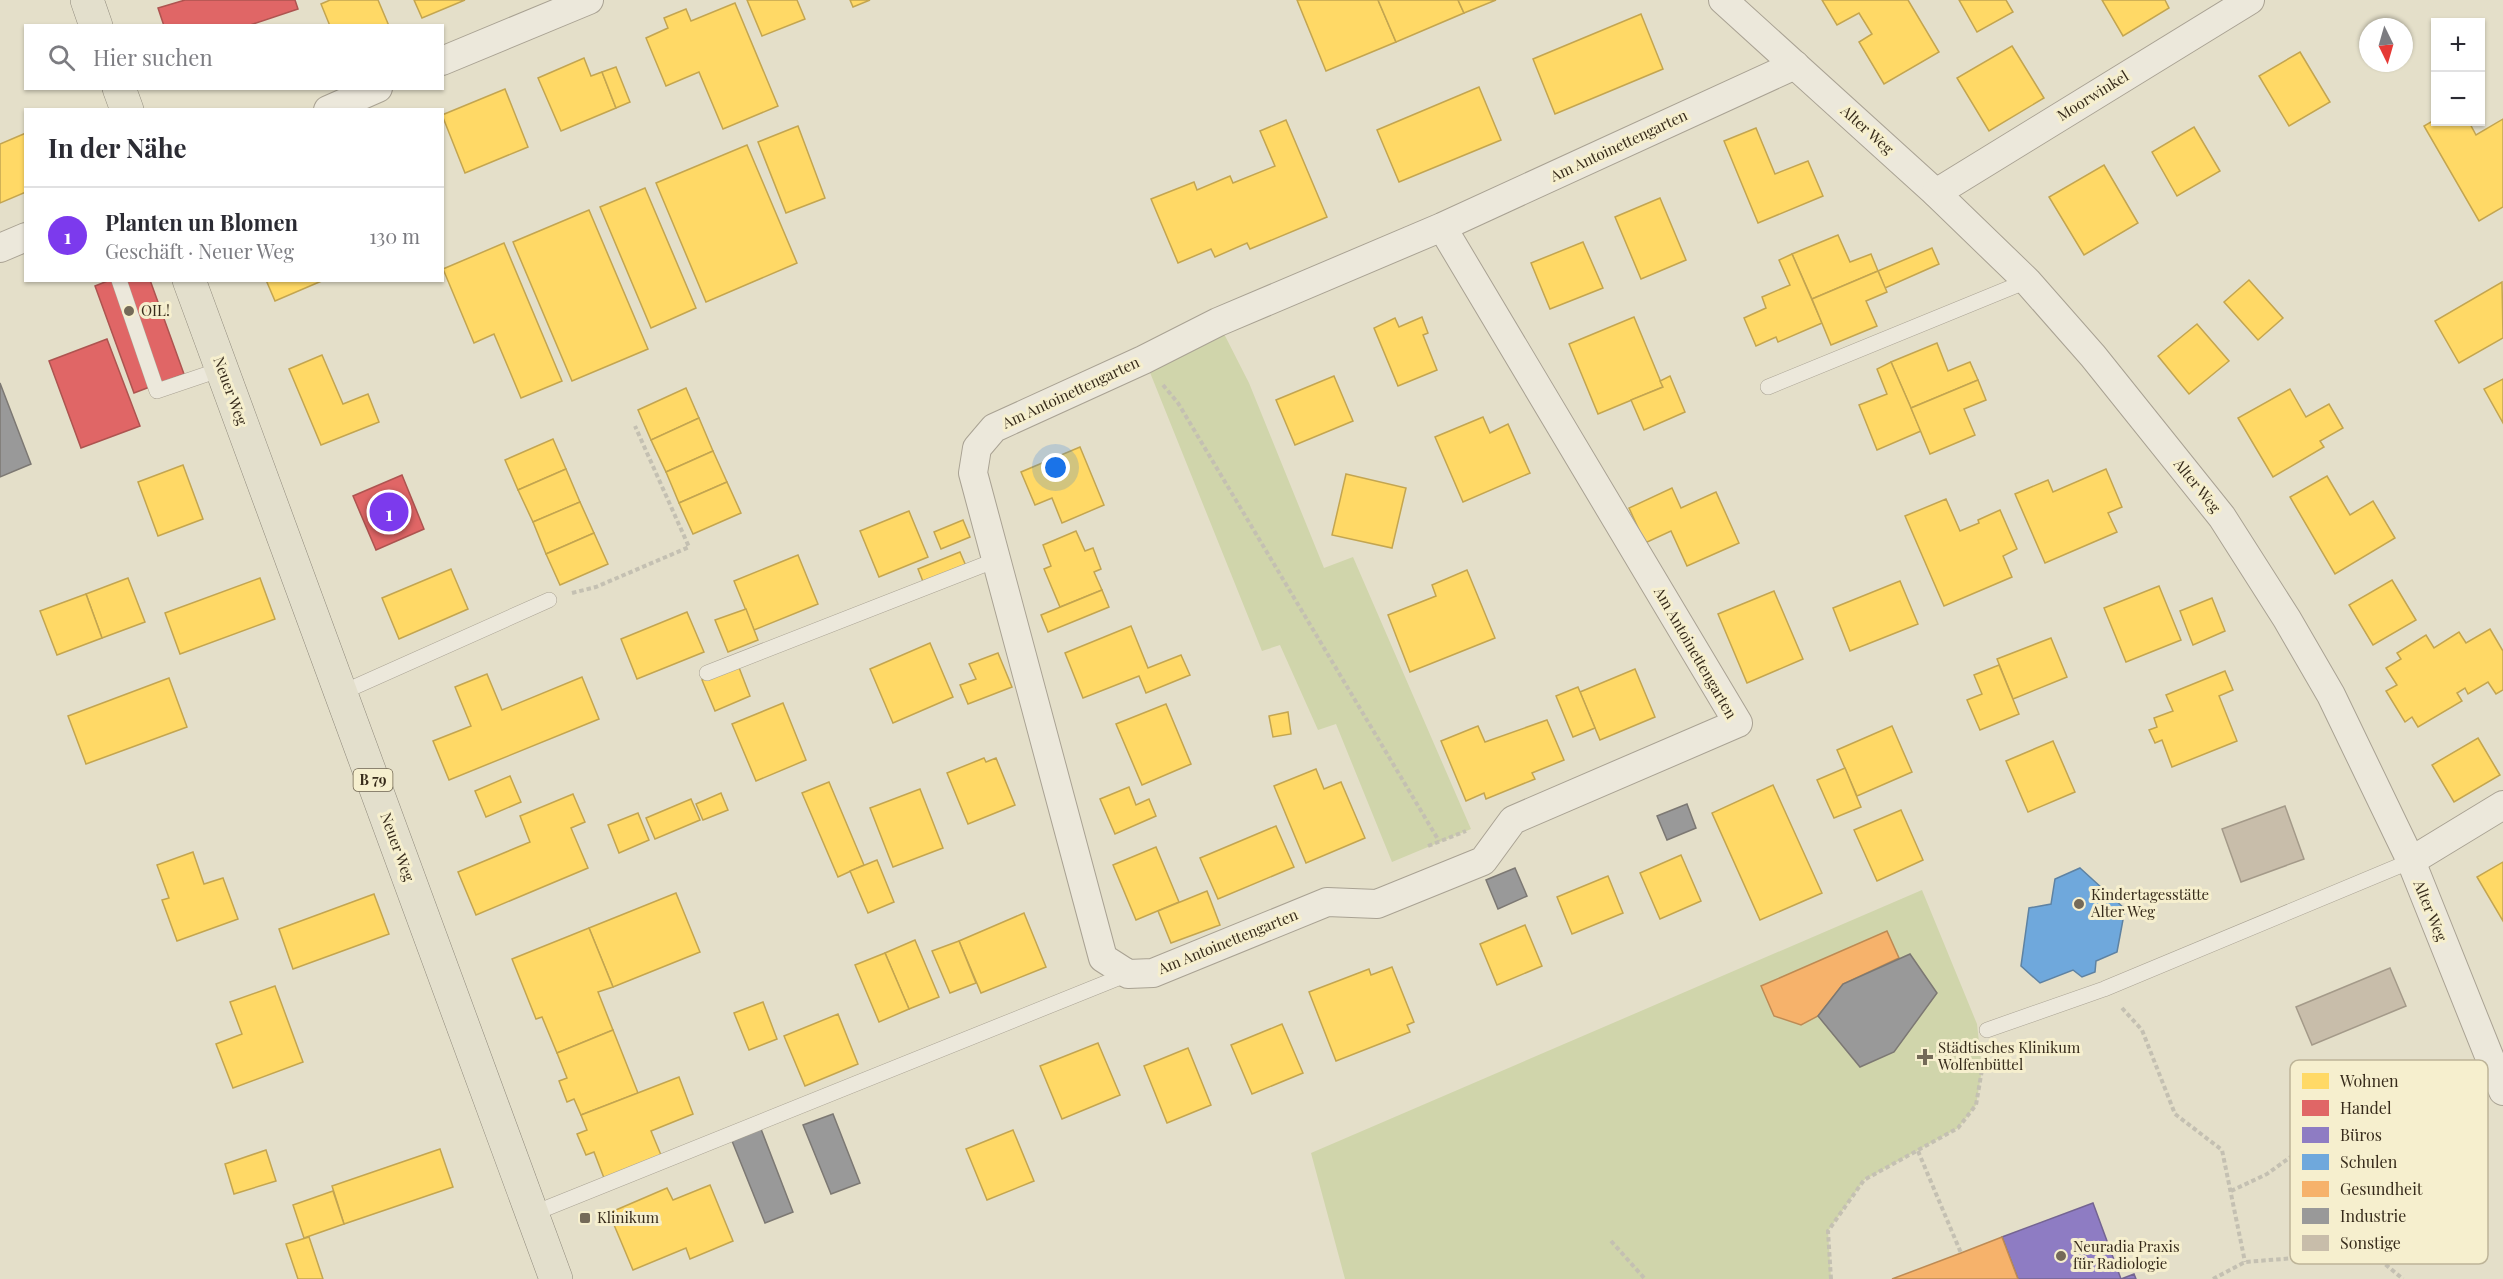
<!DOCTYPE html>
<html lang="de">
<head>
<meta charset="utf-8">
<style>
  :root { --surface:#fff; --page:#f7f7f7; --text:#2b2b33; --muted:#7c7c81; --line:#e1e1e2; --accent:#7c3aed }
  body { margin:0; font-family:"Playfair Display",serif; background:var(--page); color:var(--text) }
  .controls { position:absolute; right:18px; top:18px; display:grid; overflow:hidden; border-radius:0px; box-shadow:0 2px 4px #0004 }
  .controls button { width:54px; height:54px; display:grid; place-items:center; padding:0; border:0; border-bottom:2px solid var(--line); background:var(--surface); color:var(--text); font:30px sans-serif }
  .compass { position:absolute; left:2359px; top:18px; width:54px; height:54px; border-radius:50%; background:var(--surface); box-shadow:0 2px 4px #0004; rotate:175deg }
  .you { position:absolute; left:1056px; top:468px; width:21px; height:21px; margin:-15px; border:4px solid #fff; border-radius:50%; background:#1a73e8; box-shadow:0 0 0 9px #1a73e833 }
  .badge { display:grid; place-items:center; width:39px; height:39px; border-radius:50%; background:var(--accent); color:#fff; font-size:20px; font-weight:700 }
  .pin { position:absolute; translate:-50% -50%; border:3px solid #fff; box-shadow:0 2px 6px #0006 }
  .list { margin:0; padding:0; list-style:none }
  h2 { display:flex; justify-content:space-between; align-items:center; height:78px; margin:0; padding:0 24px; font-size:26px }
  h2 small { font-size:20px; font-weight:400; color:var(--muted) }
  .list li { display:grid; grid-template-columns:39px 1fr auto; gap:18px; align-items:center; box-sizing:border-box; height:96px; padding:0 24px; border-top:2px solid var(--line) }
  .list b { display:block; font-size:22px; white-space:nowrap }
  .list p { margin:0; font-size:20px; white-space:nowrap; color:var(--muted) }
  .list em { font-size:20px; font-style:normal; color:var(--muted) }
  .icon { flex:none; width:33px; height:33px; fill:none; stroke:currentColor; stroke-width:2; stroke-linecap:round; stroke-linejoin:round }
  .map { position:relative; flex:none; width:2503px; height:1279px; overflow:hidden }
  .search { position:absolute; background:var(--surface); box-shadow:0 2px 4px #0004; left:24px; top:24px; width:420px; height:66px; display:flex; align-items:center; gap:15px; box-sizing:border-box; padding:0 21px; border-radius:0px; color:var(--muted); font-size:22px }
  .panel { position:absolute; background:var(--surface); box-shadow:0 2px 4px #0004; left:24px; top:108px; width:420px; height:174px; border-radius:0px }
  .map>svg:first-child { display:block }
  .green { fill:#d0d5ab }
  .homes { fill:#ffd966; stroke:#c3a550; stroke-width:1.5 }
  .shops { fill:#e06666; stroke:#ad5450; stroke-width:1.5 }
  .offices { fill:#8e7cc3; stroke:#746491; stroke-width:1.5 }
  .schools { fill:#6fa8dc; stroke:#5e82a2; stroke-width:1.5 }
  .health { fill:#f6b26b; stroke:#bd8a53; stroke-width:1.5 }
  .industry { fill:#999; stroke:#7c7873; stroke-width:1.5 }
  .building { fill:#c8bdaa; stroke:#a49a89; stroke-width:1.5 }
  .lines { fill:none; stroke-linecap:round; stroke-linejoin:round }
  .lane-casing { stroke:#a9a293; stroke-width:16 }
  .street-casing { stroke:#a9a293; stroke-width:30 }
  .primary-casing { stroke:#8e887a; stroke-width:34 }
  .path { stroke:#c4c0b2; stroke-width:4; stroke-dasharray:4.5 3; stroke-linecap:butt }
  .lane { stroke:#ece8db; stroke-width:15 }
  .street { stroke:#ece8db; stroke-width:28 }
  .primary { stroke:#e3dfcc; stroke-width:33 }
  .poi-dot { fill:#746a58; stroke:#f6efce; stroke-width:2 }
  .labels { text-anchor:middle; stroke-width:6; stroke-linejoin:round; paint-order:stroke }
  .shield { fill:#f6efce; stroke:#706651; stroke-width:1.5 }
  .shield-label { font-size:14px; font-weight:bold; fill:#372b1b }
  .street-label { font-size:15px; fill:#372b1b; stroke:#f6efce }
  .poi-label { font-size:15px; fill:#372b1b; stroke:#f6efce; text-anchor:start }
  .key { fill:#f6efce; stroke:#bdb498; stroke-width:1.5 }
  .key-label { font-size:16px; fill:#372b1b }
</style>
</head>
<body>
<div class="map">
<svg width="2503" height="1279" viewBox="0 0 2503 1279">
  <rect width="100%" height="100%" fill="#e4dfc9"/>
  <g class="green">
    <path d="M1218,322L1249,383L1324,568L1353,557L1471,829L1392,862L1336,724L1318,730L1280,645L1262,651L1147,365Z"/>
    <path d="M1922,890L1977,1024L1982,1070L1976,1105L1958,1128L1864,1180L1828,1231L1831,1279H1345L1311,1153Z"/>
  </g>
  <g class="homes">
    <path d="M330,0H378L389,26H330L321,4Z"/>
    <path d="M414,0H465L422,18Z"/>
    <path d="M747,0H797L805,19L762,36Z"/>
    <path d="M850,0H870L853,7Z"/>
    <path d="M1297,0H1378L1396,42L1326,71Z"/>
    <path d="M1378,0H1458L1464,13L1396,42Z"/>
    <path d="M1458,0H1496L1464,13Z"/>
    <path d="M1822,0H1908L1939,52L1884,84L1859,42L1872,34L1859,13L1837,25Z"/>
    <path d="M1959,0H2006L2013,12L1977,32Z"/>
    <path d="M2102,0H2165L2169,8L2123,36Z"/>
    <path d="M735,3L778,106L723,129L699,72L666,86L646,38L668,28L664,18L686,9L691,21Z"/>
    <path d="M1641,14L1663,69L1555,114L1533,59Z"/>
    <path d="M2012,46L2044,98L1989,131L1957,78Z"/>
    <path d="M2300,52L2330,102L2289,126L2259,76Z"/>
    <path d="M584,58L591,76L602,72L616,108L561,131L538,78Z"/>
    <path d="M616,67L630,102L616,108L602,72Z"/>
    <path d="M1479,87L1501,140L1399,182L1377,130Z"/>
    <path d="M505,89L528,147L465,173L442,115Z"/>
    <path d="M2436,119V122H2469L2476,135L2503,119V207L2479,221L2424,126Z"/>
    <path d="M1286,120L1327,217L1250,249L1247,243L1215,257L1211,249L1178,263L1151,199L1194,182L1197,190L1230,176L1233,183L1275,166L1260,131Z"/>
    <path d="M798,126L825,198L786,213L758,142Z"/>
    <path d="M2194,127L2220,171L2177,196L2152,152Z"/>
    <path d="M1756,128L1775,174L1808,161L1823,196L1758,223L1724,141Z"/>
    <path d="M26,133V192L0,203V144Z"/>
    <path d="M747,145L797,263L706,302L656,183Z"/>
    <path d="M2104,165L2138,223L2084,255L2049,197Z"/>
    <path d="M645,188L696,308L651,328L600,207Z"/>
    <path d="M1660,198L1686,260L1641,279L1615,217Z"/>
    <path d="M589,210L648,349L572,381L513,242Z"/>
    <path d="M1838,235L1850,262L1871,254L1878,271L1812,299L1792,254Z"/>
    <path d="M1583,242L1603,288L1550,309L1531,263Z"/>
    <path d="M504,243L562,381L521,398L494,334L474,343L443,269Z"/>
    <path d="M1932,248L1939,264L1885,288L1878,271Z"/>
    <path d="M1792,254L1822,323L1778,342L1776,337L1756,346L1744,318L1766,308L1762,297L1790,285L1779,260Z"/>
    <path d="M1878,271L1887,292L1866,301L1877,326L1831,345L1812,299Z"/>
    <path d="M266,280H324L275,301Z"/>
    <path d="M2249,280L2283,318L2258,340L2224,302Z"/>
    <path d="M2502,282L2503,338L2459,363L2435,321Z"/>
    <path d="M1422,317L1428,333L1423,335L1437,370L1398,386L1374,328L1395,318L1399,327Z"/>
    <path d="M1634,317L1663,387L1598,414L1569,344Z"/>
    <path d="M2197,324L2229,361L2189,394L2158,356Z"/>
    <path d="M1937,343L1948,371L1970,362L1978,380L1911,408L1891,362Z"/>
    <path d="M322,355L343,404L368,394L379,422L321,445L289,369Z"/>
    <path d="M1891,362L1921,431L1877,450L1859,405L1887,394L1877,369Z"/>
    <path d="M1334,376L1353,421L1295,445L1276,400Z"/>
    <path d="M1670,376L1685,412L1644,430L1631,400L1663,387L1660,381Z"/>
    <path d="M2503,379V423L2484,389Z"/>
    <path d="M1978,380L1986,400L1964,409L1975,435L1930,454L1911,408Z"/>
    <path d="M686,388L699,418L651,440L638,410Z"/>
    <path d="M2290,389L2306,417L2329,404L2343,428L2320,441L2324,447L2273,477L2238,418Z"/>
    <path d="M1483,417L1490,433L1508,424L1530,473L1463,502L1435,437Z"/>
    <path d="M699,418L713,451L666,472L651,440Z"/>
    <path d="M553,439L566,469L518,490L505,460Z"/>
    <path d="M1080,447L1104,505L1062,523L1052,498L1035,505L1021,472Z"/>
    <path d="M713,451L727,482L679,503L666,472Z"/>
    <path d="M183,465L203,519L158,536L138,482Z"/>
    <path d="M566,469L580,502L533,522L518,490Z"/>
    <path d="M2106,469L2122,507L2108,513L2117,532L2045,563L2015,494L2048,480L2053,492Z"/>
    <path d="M1346,474L1406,488L1392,548L1332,535Z"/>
    <path d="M2327,476L2350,515L2373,501L2395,538L2335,574L2290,497Z"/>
    <path d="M727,482L741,513L693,534L679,503Z"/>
    <path d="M1672,488L1681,508L1716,492L1739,543L1687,566L1671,531L1645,543L1629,508Z"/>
    <path d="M1946,499L1960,531L1979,523L1978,520L2000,510L2017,549L2003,556L2012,577L1944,606L1905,516Z"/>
    <path d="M580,502L594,533L546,554L533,522Z"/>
    <path d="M909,511L928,557L879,577L860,531Z"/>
    <path d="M963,520L970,537L941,549L934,532Z"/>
    <path d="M1076,531L1085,551L1093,548L1101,569L1094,572L1102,590L1060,607L1044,569L1051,566L1043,545Z"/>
    <path d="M594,533L608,564L560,585L546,554Z"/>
    <path d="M960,552L966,566L924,584L918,569Z"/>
    <path d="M798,555L818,604L754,630L734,581Z"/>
    <path d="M451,569L468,609L399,639L382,598Z"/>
    <path d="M1467,570L1495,638L1410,672L1388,615L1436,596L1432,585Z"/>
    <path d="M128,578L145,622L102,638L86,594Z"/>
    <path d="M260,578L275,619L180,654L165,613Z"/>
    <path d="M2392,580L2416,620L2373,645L2349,605Z"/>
    <path d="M1900,581L1918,624L1850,651L1833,608Z"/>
    <path d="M2159,586L2181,640L2126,662L2104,608Z"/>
    <path d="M1102,590L1109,607L1048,632L1041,615Z"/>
    <path d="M1774,591L1803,659L1747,683L1718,614Z"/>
    <path d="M86,594L102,638L57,655L40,611Z"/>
    <path d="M2212,598L2225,631L2193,645L2180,611Z"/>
    <path d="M746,609L758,640L728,652L715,620Z"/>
    <path d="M687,612L704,652L637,679L621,639Z"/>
    <path d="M1131,626L1148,668L1181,655L1190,675L1146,693L1139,676L1083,698L1065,653Z"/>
    <path d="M2490,629L2503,651V690L2496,694L2488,682L2468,694L2465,688L2457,693L2462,701L2418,727L2412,717L2405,722L2386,691L2397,685L2386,668L2401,659L2397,653L2426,635L2434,648L2459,632L2466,643Z"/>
    <path d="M2051,638L2067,677L2013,699L1997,659Z"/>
    <path d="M930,643L953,697L893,723L870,669Z"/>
    <path d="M998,653L1012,687L968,704L960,685L976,679L969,664Z"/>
    <path d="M738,665L750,696L715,711L702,680Z"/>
    <path d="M1999,665L2019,714L1980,730L1967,700L1982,694L1974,675Z"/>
    <path d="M1635,669L1655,717L1600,740L1580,692Z"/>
    <path d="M2225,671L2233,690L2219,696L2237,741L2172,767L2162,740L2155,743L2149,730L2157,727L2154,718L2173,711L2166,695Z"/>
    <path d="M487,674L502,710L582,677L599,719L449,780L433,741L471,726L455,687Z"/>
    <path d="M169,678L187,727L86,764L68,716Z"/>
    <path d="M1578,687L1595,728L1573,737L1556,696Z"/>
    <path d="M783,703L806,760L756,781L732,724Z"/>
    <path d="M1166,704L1191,764L1142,785L1116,724Z"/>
    <path d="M1288,712L1291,734L1273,737L1269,716Z"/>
    <path d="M1547,720L1564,760L1532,773L1535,779L1486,799L1484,793L1466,801L1441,741L1478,726L1485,742Z"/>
    <path d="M1892,726L1912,772L1857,796L1837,750Z"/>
    <path d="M2478,738L2500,775L2454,802L2432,765Z"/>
    <path d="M2053,741L2075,792L2028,812L2006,761Z"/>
    <path d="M984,758L986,762L996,758L1015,805L968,824L947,773Z"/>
    <path d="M1845,768L1861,807L1834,818L1817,780Z"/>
    <path d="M1316,769L1324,789L1341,782L1365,838L1306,863L1274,786Z"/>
    <path d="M510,776L521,802L486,817L475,791Z"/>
    <path d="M829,782L864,865L838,877L802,793Z"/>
    <path d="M1773,785L1822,893L1760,920L1712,813Z"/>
    <path d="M1129,787L1136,805L1149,799L1156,816L1115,834L1100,799Z"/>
    <path d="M920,789L943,848L893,867L870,808Z"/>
    <path d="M721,793L728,810L703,820L696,804Z"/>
    <path d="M573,794L585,822L571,828L588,868L476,915L458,872L530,842L520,816Z"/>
    <path d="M691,799L700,820L655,839L646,818Z"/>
    <path d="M1901,810L1923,860L1877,881L1854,830Z"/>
    <path d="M638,813L649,840L619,853L608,825Z"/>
    <path d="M1276,826L1294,867L1218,899L1200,858Z"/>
    <path d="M1156,847L1179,902L1136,920L1113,865Z"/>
    <path d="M193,852L204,884L223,878L238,919L177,941L162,900L169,898L157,865Z"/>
    <path d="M1681,855L1701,901L1660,919L1640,873Z"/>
    <path d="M877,860L894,902L868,913L850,871Z"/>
    <path d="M2503,862V921L2477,877Z"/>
    <path d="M1608,876L1623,913L1572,934L1557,897Z"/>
    <path d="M1207,891L1220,925L1171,943L1158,911Z"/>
    <path d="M676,893L700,952L613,987L589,928Z"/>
    <path d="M374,894L389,934L293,969L279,929Z"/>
    <path d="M1024,913L1046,967L981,993L959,941Z"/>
    <path d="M1525,925L1542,966L1497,985L1480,944Z"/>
    <path d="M589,928L613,987L598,992L613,1030L557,1053L542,1017L536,1019L512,959Z"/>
    <path d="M915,940L939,997L909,1009L885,953Z"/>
    <path d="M959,941L976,983L950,993L932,951Z"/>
    <path d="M885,953L909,1009L879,1022L855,965Z"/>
    <path d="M1392,967L1414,1022L1407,1025L1410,1032L1336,1061L1309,992L1369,969L1371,975Z"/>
    <path d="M275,986L303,1062L233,1088L216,1044L242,1034L230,1002Z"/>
    <path d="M763,1002L777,1039L749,1050L734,1013Z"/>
    <path d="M838,1014L858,1064L805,1086L784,1036Z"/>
    <path d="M1282,1024L1303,1073L1252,1094L1231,1045Z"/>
    <path d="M613,1030L638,1093L581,1115L574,1099L567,1102L559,1081L567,1078L557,1053Z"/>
    <path d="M1098,1043L1120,1095L1062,1119L1040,1066Z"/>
    <path d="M1188,1048L1211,1105L1167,1123L1144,1066Z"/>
    <path d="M679,1077L693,1114L651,1131L661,1155L604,1178L594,1152L586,1155L577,1134L587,1130L581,1115Z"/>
    <path d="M1013,1130L1034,1181L987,1200L966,1149Z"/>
    <path d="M440,1149L453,1187L344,1224L332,1186Z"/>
    <path d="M266,1150L276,1181L234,1194L225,1164Z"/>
    <path d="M710,1185L733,1241L690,1259L686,1248L633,1270L609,1213L667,1188L673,1200Z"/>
    <path d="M333,1191L344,1224L304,1238L293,1205Z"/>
    <path d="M309,1237L323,1279H298L286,1244Z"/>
  </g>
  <g class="shops">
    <path d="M185,0H295L298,9L247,26H164L158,8Z"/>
    <path d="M110,280H150L184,374L134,393L95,286Z"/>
    <path d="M107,339L140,426L81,448L49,361Z"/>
    <path d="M402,475L424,529L376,550L353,496Z"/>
  </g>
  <path class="offices" d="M2093,1203L2121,1279L2134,1274L2136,1279H2018L2002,1237Z"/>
  <path class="schools" d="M2080,868L2125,909L2117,952L2096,961L2095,972L2082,977L2073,970L2040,983L2021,966L2029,908L2051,904L2055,879Z"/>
  <g class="health">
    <path d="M1887,931L1899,958L1843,984L1818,1016L1801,1025L1774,1016L1761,986Z"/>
    <path d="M2002,1237L2018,1279H1892L1961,1253Z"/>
  </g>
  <g class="industry">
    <path d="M0,383L31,464L0,477Z"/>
    <path d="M1687,804L1696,828L1667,840L1657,816Z"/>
    <path d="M1515,868L1527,896L1498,909L1486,880Z"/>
    <path d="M1910,954L1937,993L1894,1052L1860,1067L1818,1016L1843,984Z"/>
    <path d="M833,1114L860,1183L831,1194L803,1125Z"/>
    <path d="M761,1129L793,1212L765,1223L732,1141Z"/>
  </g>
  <g class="building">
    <path d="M2285,806L2304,859L2241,882L2222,829Z"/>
    <path d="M2390,968L2406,1006L2312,1045L2296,1007Z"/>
  </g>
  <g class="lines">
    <defs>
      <g id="lane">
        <path d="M119,280L157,391L222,369"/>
        <path d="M1768,387L2027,281"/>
        <path d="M707,673L996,560"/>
        <path d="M341,693L549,600"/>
        <path d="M1987,1030L2104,989L2411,861"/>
        <path d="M532,1214L1128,974"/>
      </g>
      <g id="street">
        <path d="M1723,0L1936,193L2027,281L2093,356L2222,517L2287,619L2331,695L2411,861L2503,1091"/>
        <path d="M442,61L589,0"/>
        <path d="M328,110L378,88"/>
        <path d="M1936,193L2250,0"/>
        <path d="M1442,227L1738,723L1513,820L1483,861L1377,904L1327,902L1153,973L1128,974L1103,958L973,473L977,448L994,428L1143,360L1218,322L1442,227L1795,65"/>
        <path d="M0,248L26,237"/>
        <path d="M2411,861L2503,805"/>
      </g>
      <g id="primary">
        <path d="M87,0L96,26"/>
        <path d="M119,88L127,110"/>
        <path d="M189,280L556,1279"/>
      </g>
    </defs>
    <use href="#lane" class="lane-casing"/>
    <use href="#street" class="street-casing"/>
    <use href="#primary" class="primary-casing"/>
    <g class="path">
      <path d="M1163,385L1178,403L1439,841"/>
      <path d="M572,593L596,587L689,547L635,426"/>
      <path d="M1428,846L1466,831"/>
      <path d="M2122,1008L2142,1030L2175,1114L2222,1150L2245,1262"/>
      <path d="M1918,1151L1961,1253"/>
      <path d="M2231,1191L2267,1174L2296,1153"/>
      <path d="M2342,1237L2357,1241L2403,1279"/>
      <path d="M1611,1241L1645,1279"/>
      <path d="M1831,1279L1828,1231L1864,1180L1958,1128L1976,1105L1985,1052"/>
      <path d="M2213,1279L2245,1262L2295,1258L2357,1241L2429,1192"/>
    </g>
    <use href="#lane" class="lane"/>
    <use href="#street" class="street"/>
    <use href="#primary" class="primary"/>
  </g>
  <g class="poi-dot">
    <circle cx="129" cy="311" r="6"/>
    <circle cx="2079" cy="904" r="6"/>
    <path d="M1922 1048h6v6h6v6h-6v6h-6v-6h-6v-6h6z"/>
    <rect x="579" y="1212" width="12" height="12" rx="3"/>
    <circle cx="2061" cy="1256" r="6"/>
  </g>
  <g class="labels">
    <rect class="shield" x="353.5" y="769" width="39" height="22" rx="4.5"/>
    <g class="shield-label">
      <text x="373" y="785">B 79</text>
    </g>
    <g class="street-label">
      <text transform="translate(2093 96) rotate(-32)" y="5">Moorwinkel</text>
      <text transform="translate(1867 130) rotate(42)" y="5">Alter Weg</text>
      <text transform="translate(1619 146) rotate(-25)" y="5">Am Antoinettengarten</text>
      <text transform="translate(230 391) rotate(70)" y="5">Neuer Weg</text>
      <text transform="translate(1071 393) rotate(-25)" y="5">Am Antoinettengarten</text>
      <text transform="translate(2197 486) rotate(51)" y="5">Alter Weg</text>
      <text transform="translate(1695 653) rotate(60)" y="5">Am Antoinettengarten</text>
      <text transform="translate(397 847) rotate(70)" y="5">Neuer Weg</text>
      <text transform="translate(2430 911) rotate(68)" y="5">Alter Weg</text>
      <text transform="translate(1228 942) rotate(-22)" y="5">Am Antoinettengarten</text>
    </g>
    <g class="poi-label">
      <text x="141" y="316">OIL!</text>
      <text x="2091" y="900">Kindertagesstätte<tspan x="2091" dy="17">Alter Weg</tspan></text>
      <text x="1938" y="1053">Städtisches Klinikum<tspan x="1938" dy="17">Wolfenbüttel</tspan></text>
      <text x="597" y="1223">Klinikum</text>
      <text x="2073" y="1252">Neuradia Praxis<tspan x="2073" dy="17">für Radiologie</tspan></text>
    </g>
  </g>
  <rect x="2290" y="1060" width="198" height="204" rx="9" class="key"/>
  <rect x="2302" y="1073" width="27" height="16" fill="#ffd966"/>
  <rect x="2302" y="1100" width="27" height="16" fill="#e06666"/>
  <rect x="2302" y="1127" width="27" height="16" fill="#8e7cc3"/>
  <rect x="2302" y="1154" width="27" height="16" fill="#6fa8dc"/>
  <rect x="2302" y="1181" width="27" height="16" fill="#f6b26b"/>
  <rect x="2302" y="1208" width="27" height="16" fill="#999"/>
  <rect x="2302" y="1235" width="27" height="16" fill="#c8bdaa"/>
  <g class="key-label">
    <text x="2340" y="1087">Wohnen</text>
    <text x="2340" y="1114">Handel</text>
    <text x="2340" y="1141">Büros</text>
    <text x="2340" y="1168">Schulen</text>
    <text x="2340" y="1195">Gesundheit</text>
    <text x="2340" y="1222">Industrie</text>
    <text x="2340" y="1249">Sonstige</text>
  </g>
</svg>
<div class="controls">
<button>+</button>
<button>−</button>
</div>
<svg class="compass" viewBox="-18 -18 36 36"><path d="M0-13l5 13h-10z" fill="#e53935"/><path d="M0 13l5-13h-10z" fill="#7c7c81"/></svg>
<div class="you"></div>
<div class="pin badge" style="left:389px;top:512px">1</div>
<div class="search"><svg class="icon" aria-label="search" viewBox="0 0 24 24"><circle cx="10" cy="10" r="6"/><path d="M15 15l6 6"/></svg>Hier suchen</div>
<section class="panel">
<h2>In der Nähe<small></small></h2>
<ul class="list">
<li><span class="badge">1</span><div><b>Planten un Blomen</b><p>Geschäft · Neuer Weg</p></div><em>130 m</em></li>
</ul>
</section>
</div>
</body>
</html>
